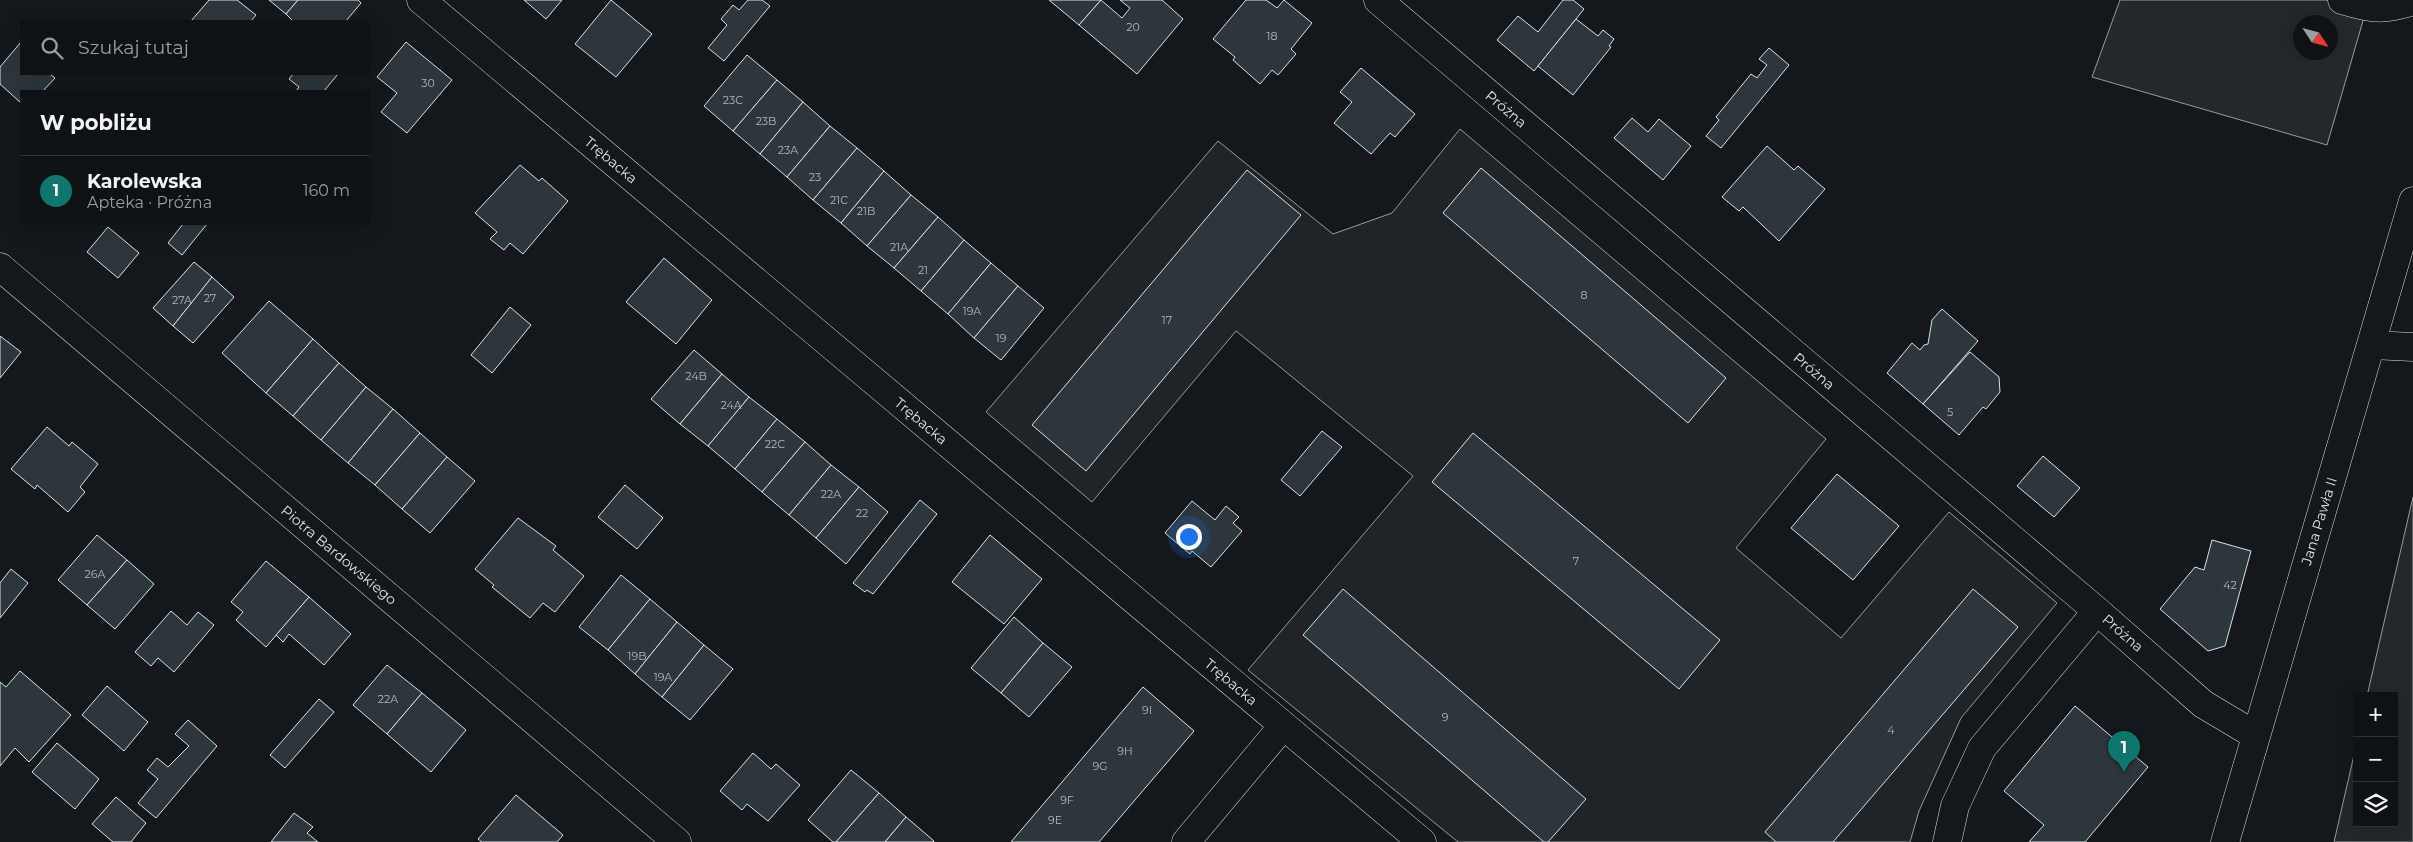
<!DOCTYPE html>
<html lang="pl">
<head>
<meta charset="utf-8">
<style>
  :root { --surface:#0f1215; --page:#181b1e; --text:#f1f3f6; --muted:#9b9ea0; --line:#2f3234; --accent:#0f766e }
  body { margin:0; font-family:Montserrat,sans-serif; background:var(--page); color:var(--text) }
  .controls { position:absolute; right:15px; bottom:15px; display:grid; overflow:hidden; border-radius:0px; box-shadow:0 5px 20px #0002 }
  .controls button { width:45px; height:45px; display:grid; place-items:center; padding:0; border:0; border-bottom:1px solid var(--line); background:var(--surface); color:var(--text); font:25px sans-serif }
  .compass { position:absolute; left:2293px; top:15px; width:45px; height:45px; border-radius:50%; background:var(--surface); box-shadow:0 5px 20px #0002; rotate:126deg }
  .you { position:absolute; left:1188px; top:536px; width:18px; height:18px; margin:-12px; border:4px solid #fff; border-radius:50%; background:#1a73e8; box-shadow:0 0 0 8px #1a73e833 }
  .badge { display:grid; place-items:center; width:32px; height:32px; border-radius:50%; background:var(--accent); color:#fff; font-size:16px; font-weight:700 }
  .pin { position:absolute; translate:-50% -41px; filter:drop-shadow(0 1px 2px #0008) }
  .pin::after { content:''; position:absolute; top:26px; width:18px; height:15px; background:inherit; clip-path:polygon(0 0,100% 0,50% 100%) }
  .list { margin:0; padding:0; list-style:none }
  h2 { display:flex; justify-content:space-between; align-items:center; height:65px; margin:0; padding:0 20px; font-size:21px }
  h2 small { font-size:16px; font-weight:400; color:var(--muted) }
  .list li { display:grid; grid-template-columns:32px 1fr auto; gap:15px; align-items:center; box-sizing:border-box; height:70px; padding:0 20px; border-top:1px solid var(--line) }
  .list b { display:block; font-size:19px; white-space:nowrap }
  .list p { margin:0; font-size:16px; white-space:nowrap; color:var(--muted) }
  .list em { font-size:16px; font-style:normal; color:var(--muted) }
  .icon { flex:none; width:28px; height:28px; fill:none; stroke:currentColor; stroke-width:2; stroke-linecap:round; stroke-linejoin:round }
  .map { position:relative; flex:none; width:2413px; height:842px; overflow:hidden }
  .search { position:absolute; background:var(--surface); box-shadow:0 5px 20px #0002; left:20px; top:20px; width:350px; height:55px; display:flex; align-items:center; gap:12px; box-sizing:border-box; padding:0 18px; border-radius:0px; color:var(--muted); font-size:19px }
  .panel { position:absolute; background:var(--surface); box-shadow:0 5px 20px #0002; left:20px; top:90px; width:350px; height:135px; border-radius:0px }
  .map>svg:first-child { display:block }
  .green { fill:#202428; stroke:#939e99 }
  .parking { fill:#24282b; stroke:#939e99; fill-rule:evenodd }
  .building { fill:#2c363c; stroke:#d8e6dc }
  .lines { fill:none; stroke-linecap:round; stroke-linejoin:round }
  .minor-casing { stroke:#d8e6dc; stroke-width:29 }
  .minor { stroke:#14181c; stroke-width:28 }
  .labels { text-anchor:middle; stroke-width:4; stroke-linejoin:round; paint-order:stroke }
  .number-label { font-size:11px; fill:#adbab4 }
  .street-label { font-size:14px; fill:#d8e6dc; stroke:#14181c }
</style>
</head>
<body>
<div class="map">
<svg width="2413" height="842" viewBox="0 0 2413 842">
  <rect width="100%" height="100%" fill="#14181c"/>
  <path class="green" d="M1460,129L1826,439L1736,548L1841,638L1949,512L2057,603L1961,718L1919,811L1910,842H1458L1248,670L1413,476L1236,331L1092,502L986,412L1218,141L1333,234L1392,213Z"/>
  <g class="parking">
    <path d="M2120,0H2369L2327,145L2092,77ZM2300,22H2330V52H2300Z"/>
    <path d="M2413,497V842H2334L2357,742V823H2394V696H2367Z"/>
  </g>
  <g class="building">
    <path d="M209,0H237L256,15L251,21H191Z"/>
    <path d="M269,0H298L286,14Z"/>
    <path d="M298,0H358L361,3L346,21H293L286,14Z"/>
    <path d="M524,0H562L546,19Z"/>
    <path d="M611,0L652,34L616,77L575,44Z"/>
    <path d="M748,0H762L770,6L724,61L708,48L727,25L721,19L733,5L739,10Z"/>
    <path d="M1049,0H1101L1079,25Z"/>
    <path d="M1101,0L1122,18L1130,8L1120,0H1162L1183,19L1137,74L1079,25Z"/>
    <path d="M1246,0H1266L1277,8L1284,0L1312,23L1291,49L1296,54L1278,75L1272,70L1260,84L1233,60L1235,57L1213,39Z"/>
    <path d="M1563,0H1573L1584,9L1534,71L1497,40L1518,16L1538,32Z"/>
    <path d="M1576,19L1598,36L1603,30L1614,39L1609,46L1611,47L1573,95L1538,66Z"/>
    <path d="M21,42V74H50L55,78L43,91H21V103L0,84V67Z"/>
    <path d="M406,42L452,80L407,133L381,112L397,93L377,77Z"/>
    <path d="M1769,48L1789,65L1721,148L1706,136L1719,120L1716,117L1751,74L1757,78L1767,65L1759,59Z"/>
    <path d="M747,55L777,80L733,131L704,106Z"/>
    <path d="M1361,68L1415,114L1395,137L1390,133L1371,154L1334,123L1352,102L1340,92Z"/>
    <path d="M293,74H338L324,91H296L299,87L289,79Z"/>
    <path d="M777,80L803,102L760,154L733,131Z"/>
    <path d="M803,102L830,126L787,177L760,154Z"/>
    <path d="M1632,118L1648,132L1659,119L1691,146L1663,180L1614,138Z"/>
    <path d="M830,126L857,148L813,200L787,177Z"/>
    <path d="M1767,146L1794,170L1798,166L1825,189L1779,241L1743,207L1739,211L1722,197Z"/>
    <path d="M857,148L884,171L841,223L813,200Z"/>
    <path d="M520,165L539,181L542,178L568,201L523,254L510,243L504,250L490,239L497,232L475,213Z"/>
    <path d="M1481,168L1726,378L1688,423L1443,213Z"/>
    <path d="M1247,170L1301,215L1086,471L1032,425Z"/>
    <path d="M884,171L911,195L867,246L841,223Z"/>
    <path d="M911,195L938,217L894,268L867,246Z"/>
    <path d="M938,217L964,240L921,291L894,268Z"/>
    <path d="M183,224H207L182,255L168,243Z"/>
    <path d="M108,227L139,253L118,278L87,252Z"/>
    <path d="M964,240L991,263L948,314L921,291Z"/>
    <path d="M664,258L712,300L676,344L626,302Z"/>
    <path d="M194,262L212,277L173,326L153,308Z"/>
    <path d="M991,263L1018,286L974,338L948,314Z"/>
    <path d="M212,277L234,297L193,343L173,326Z"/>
    <path d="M1018,286L1044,308L1001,360L974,338Z"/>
    <path d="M269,301L313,339L266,393L222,353Z"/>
    <path d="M510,307L531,325L492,373L471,355Z"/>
    <path d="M1942,309L1978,341L1923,404L1887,373L1912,343L1920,350L1924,345L1928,344L1932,320Z"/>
    <path d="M0,336L21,352L0,378Z"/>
    <path d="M313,339L339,363L293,416L266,393Z"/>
    <path d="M694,350L722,374L680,424L651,399Z"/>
    <path d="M1970,352L1999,377L2000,392L1986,409L1983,407L1959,435L1923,404Z"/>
    <path d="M339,363L366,387L321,440L293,416Z"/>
    <path d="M722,374L749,397L708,446L680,424Z"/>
    <path d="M366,387L393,409L348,463L321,440Z"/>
    <path d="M749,397L777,419L735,469L708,446Z"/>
    <path d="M393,409L420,433L375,485L348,463Z"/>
    <path d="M777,419L805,442L762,492L735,469Z"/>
    <path d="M47,427L69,446L72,442L98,464L80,487L85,492L68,512L37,485L35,489L11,469Z"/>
    <path d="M1322,431L1342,447L1300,496L1281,480Z"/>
    <path d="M420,433L447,457L402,509L375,485Z"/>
    <path d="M1473,433L1720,640L1679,689L1432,482Z"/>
    <path d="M805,442L831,465L789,515L762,492Z"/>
    <path d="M2043,456L2080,488L2054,517L2017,486Z"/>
    <path d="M447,457L475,481L430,533L402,509Z"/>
    <path d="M831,465L859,487L816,538L789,515Z"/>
    <path d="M1837,474L1899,526L1853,580L1791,528Z"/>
    <path d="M625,485L663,518L637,549L598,517Z"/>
    <path d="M859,487L888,512L846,564L816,538Z"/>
    <path d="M920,500L937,514L873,594L867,590L865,592L853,583Z"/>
    <path d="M1192,501L1215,520L1226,506L1239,517L1233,523L1242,531L1211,567L1192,551L1190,554L1165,533Z"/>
    <path d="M518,518L556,546L553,550L584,576L555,612L543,603L530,618L492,587L494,585L475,569Z"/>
    <path d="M97,535L127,560L87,605L58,580Z"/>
    <path d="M990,535L1042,579L1004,624L952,582Z"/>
    <path d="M2212,540L2251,551L2225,646L2208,651L2160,609L2195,567L2204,570Z"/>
    <path d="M127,560L154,584L115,629L87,605Z"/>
    <path d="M266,561L309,597L266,647L236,620L243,612L231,602Z"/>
    <path d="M11,569L28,583L0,618V583Z"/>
    <path d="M621,575L650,599L608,650L579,627Z"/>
    <path d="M1343,589L1586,799L1548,842H1544L1303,635Z"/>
    <path d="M1973,589L2018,627L1833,842H1776L1765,832Z"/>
    <path d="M309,597L351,634L324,665L289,634L283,642L276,635Z"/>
    <path d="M650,599L677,622L635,674L608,650Z"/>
    <path d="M171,611L187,625L198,612L214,625L174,672L158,658L151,666L135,652Z"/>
    <path d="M1014,617L1043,643L1001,693L971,668Z"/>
    <path d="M677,622L704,645L662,697L635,674Z"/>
    <path d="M1043,643L1072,667L1029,717L1001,693Z"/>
    <path d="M704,645L733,669L690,720L662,697Z"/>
    <path d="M387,665L422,693L387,734L353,705Z"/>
    <path d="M20,671L71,715L29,762L15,748L0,766V682L6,687Z"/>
    <path d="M107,686L148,722L124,751L82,715Z"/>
    <path d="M1143,687L1194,731L1099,842H1011Z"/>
    <path d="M422,693L466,730L431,772L387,734Z"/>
    <path d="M319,699L334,712L285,768L270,755Z"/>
    <path d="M2075,706L2148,767L2085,842H2029L2044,825L2004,791Z"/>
    <path d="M188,720L217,746L156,818L138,803L158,779L147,770L157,758L168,767L189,746L175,734Z"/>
    <path d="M57,743L99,779L75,809L32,772Z"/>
    <path d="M753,753L771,769L776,764L800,785L768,821L747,804L742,810L720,791Z"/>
    <path d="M851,770L879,793L836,842H833L808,820Z"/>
    <path d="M879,793L906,817L885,842H836Z"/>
    <path d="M516,795L563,835L557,842H482L478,839Z"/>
    <path d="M116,797L146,823L131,842H113L92,824Z"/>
    <path d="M294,813L313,827L307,833L318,842H271Z"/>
    <path d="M906,817L934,841L933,842H885Z"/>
  </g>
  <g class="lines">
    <defs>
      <g id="minor">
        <path d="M421,0L1422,842"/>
        <path d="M1378,0L2097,611L2203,704L2255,735"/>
        <path d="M2342,0C2373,9 2382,11 2413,1"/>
        <path d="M0,267L677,842"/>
        <path d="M2372,345L2413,347"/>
        <path d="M1186,842L1283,726"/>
        <path d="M1947,842L1955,806L1982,748L2097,611"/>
        <path d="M2225,842L2413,201"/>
      </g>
    </defs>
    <use href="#minor" class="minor-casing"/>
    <use href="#minor" class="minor"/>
  </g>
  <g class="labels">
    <g class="number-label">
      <text x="1133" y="31">20</text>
      <text x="1272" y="40">18</text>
      <text x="428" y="87">30</text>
      <text x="733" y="104">23C</text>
      <text x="766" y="125">23B</text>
      <text x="788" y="154">23A</text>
      <text x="815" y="181">23</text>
      <text x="839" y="204">21C</text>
      <text x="866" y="215">21B</text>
      <text x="899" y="251">21A</text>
      <text x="923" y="274">21</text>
      <text x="1584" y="299">8</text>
      <text x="210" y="302">27</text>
      <text x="182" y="304">27A</text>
      <text x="972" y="315">19A</text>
      <text x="1167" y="324">17</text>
      <text x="1001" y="342">19</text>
      <text x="696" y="380">24B</text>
      <text x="731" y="409">24A</text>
      <text x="1950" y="416">5</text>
      <text x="775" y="448">22C</text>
      <text x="831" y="498">22A</text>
      <text x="862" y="517">22</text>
      <text x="1576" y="565">7</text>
      <text x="95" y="578">26A</text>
      <text x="2230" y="589">42</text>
      <text x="637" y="660">19B</text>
      <text x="663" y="681">19A</text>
      <text x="388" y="703">22A</text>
      <text x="1147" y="714">9I</text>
      <text x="1445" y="721">9</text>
      <text x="1891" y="734">4</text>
      <text x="1125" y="755">9H</text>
      <text x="1100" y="770">9G</text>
      <text x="1067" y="804">9F</text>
      <text x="1055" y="824">9E</text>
    </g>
    <g class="street-label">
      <text transform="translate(1506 109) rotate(40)" y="5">Próżna</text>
      <text transform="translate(611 160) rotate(40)" y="5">Trębacka</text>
      <text transform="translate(1814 371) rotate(40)" y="5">Próżna</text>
      <text transform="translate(921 421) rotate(40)" y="5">Trębacka</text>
      <text transform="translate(2319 521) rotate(-73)" y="5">Jana Pawła II</text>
      <text transform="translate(339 555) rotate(40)" y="5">Piotra Bardowskiego</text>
      <text transform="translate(2123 633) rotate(41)" y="5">Próżna</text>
      <text transform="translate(1231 682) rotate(40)" y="5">Trębacka</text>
    </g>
  </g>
</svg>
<div class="controls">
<button>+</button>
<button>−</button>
<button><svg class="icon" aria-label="layers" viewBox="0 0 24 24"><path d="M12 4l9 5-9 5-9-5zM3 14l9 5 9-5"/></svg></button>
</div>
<svg class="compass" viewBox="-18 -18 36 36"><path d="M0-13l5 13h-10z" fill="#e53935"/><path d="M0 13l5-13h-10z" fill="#9b9ea0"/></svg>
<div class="you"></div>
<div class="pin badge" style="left:2124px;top:772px">1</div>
<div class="search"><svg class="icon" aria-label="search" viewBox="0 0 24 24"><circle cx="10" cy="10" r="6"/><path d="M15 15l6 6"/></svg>Szukaj tutaj</div>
<section class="panel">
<h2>W pobliżu<small></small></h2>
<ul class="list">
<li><span class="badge">1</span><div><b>Karolewska</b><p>Apteka · Próżna</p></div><em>160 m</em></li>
</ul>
</section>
</div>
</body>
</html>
